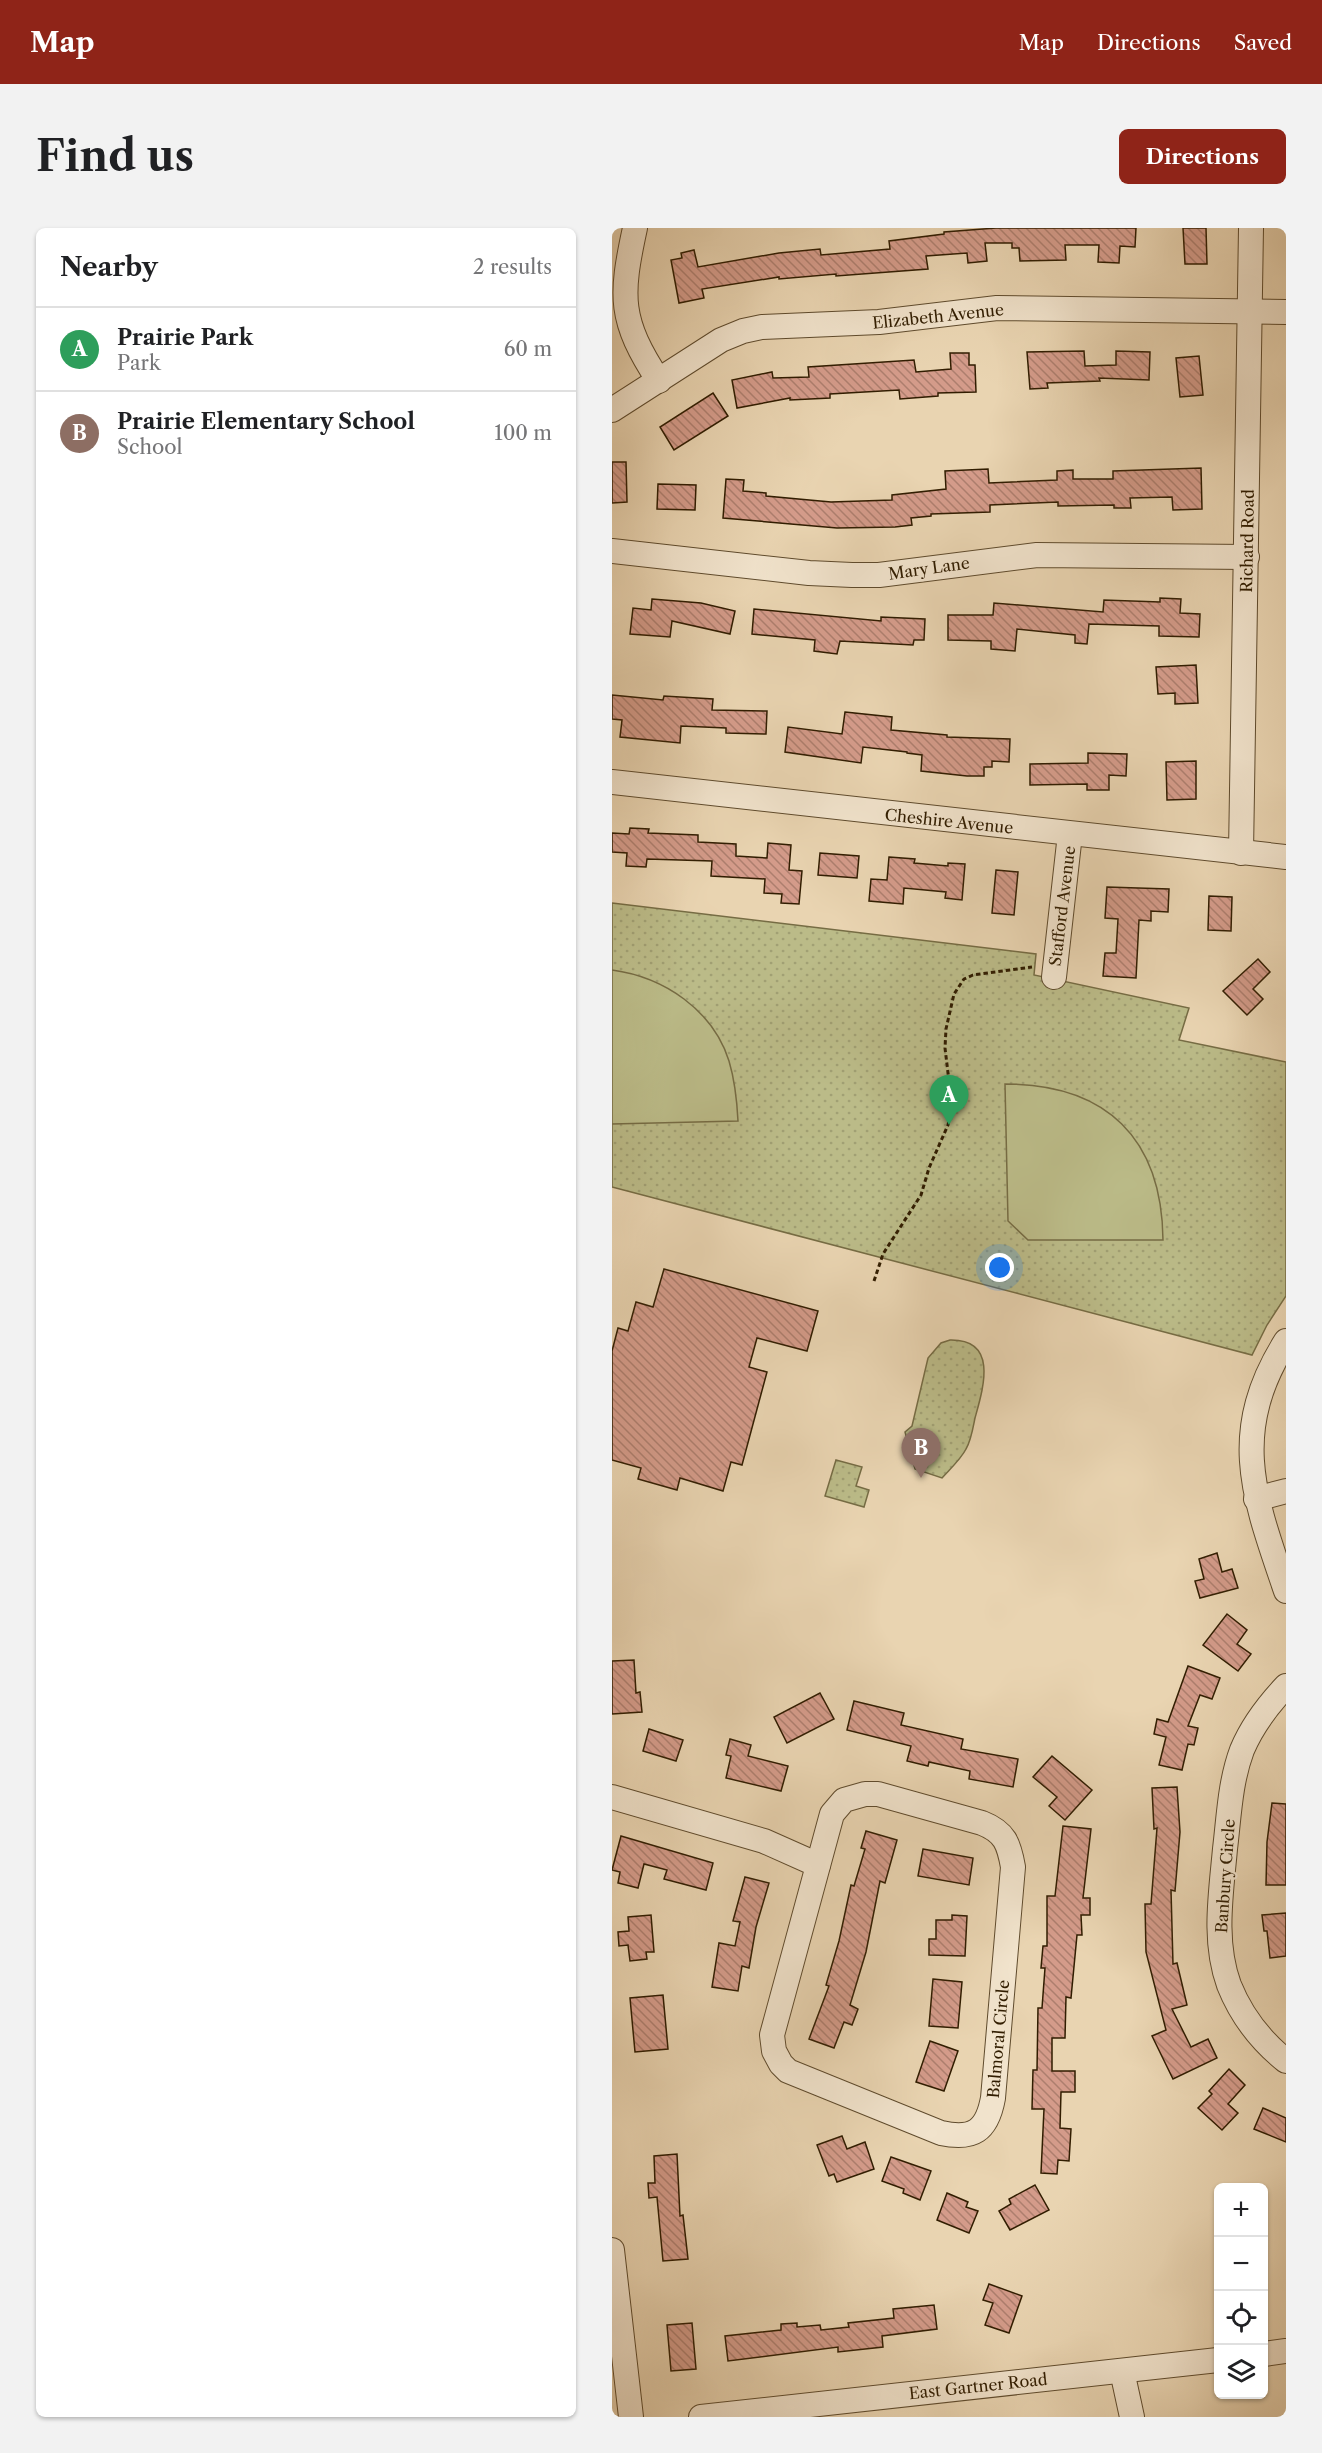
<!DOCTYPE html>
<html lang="en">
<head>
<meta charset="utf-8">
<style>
  :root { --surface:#fff; --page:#f2f2f2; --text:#202124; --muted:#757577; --line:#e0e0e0; --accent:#8f2418 }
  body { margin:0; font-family:"Libre Caslon Text",serif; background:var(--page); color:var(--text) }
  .controls { position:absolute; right:18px; bottom:18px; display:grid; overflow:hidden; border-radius:9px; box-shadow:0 2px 4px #0004 }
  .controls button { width:54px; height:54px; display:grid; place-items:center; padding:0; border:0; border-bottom:2px solid var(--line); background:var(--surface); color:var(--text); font:30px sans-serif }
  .you { position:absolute; left:388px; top:1040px; width:21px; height:21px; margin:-15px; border:4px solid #fff; border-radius:50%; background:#1a73e8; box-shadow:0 0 0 9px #1a73e833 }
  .badge { display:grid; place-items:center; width:39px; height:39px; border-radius:50%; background:var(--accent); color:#fff; font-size:20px; font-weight:700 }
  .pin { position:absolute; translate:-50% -50px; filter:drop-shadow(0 2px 3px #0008) }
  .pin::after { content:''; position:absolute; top:32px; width:21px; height:18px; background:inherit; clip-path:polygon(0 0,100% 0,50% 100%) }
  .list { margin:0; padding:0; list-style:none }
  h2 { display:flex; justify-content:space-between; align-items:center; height:78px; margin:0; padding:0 24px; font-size:26px }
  h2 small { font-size:20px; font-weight:400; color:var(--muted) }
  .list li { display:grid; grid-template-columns:39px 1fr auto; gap:18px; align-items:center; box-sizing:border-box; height:84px; padding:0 24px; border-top:2px solid var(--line) }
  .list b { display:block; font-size:22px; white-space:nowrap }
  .list p { margin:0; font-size:20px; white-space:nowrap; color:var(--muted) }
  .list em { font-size:20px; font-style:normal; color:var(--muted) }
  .icon { flex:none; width:33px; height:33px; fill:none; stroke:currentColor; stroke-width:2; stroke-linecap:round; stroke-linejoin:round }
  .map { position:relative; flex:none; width:674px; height:2189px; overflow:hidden; border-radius:9px }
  header { display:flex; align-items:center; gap:36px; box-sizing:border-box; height:84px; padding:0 30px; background:var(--accent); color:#fff }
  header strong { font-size:28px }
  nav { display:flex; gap:33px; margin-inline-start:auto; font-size:21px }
  .intro { display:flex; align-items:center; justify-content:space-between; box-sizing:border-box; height:144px; padding:0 36px }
  h1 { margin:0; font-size:42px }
  .button { padding:15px 27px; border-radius:9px; background:var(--accent); color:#fff; font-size:21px; font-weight:700 }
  main { display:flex; gap:36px; padding:0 36px }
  aside { flex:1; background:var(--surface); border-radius:9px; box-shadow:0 2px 4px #0004 }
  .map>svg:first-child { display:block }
  .park { fill:url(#park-dots); stroke:#766c44; stroke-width:1.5 }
  .pitch { fill:#bb8; stroke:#766c44; stroke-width:1.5 }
  .building { fill:url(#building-back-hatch); stroke:#311d01; stroke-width:1.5 }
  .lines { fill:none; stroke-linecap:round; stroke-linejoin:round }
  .minor-casing { stroke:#5f4b2d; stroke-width:26 }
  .path { stroke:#311d01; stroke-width:3; stroke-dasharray:4.5 3; stroke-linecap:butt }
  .minor { stroke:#f1e3cc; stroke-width:24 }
  .labels { text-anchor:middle; stroke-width:4.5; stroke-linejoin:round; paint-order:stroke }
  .street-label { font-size:16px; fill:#311d01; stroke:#f1e3cc }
</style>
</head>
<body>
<header>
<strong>Map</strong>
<nav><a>Map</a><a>Directions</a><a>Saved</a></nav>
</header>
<div class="intro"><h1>Find us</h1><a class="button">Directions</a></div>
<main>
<aside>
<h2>Nearby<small>2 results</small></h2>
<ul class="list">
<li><span class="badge" style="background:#2e9e5b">A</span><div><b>Prairie Park</b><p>Park</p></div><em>60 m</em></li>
<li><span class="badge" style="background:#8d6e63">B</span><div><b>Prairie Elementary School</b><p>School</p></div><em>100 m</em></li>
</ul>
</aside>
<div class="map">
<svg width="674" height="2189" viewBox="0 0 674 2189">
  <defs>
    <pattern id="park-dots" width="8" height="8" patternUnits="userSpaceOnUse" patternTransform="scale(1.5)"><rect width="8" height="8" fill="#bb8"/><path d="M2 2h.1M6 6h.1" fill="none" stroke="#a1a074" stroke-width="1.8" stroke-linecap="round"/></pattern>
    <pattern id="building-back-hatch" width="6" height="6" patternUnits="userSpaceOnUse" patternTransform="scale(1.5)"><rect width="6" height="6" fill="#d49b8a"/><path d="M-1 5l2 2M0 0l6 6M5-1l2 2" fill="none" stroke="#ad7e6e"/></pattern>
  </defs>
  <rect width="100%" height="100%" fill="#e9d4b1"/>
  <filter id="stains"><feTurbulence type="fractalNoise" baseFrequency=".00333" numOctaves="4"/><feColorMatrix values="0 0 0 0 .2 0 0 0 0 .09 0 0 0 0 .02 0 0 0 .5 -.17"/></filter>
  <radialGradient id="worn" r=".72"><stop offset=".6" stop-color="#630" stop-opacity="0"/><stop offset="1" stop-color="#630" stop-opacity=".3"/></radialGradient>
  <g class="park">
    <path d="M0,675L424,726L422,747L577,780L567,812L674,834V1068L655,1097L640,1127L0,959Z"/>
    <path d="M338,1112C387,1111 371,1161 363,1190C361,1200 359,1213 354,1221C349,1231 338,1241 330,1250L303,1241L293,1204L300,1198L316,1130L329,1115Z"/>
    <path d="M224,1232L250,1239L244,1258L257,1262L252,1279L213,1268Z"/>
  </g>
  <g class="pitch">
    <path d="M0,742C52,749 101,782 117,833C123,853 125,873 126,893L0,896Z"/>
    <path d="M393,856C494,856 550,910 551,1012H416L396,993Z"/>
  </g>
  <g class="building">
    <path d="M384,0H524L523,19L508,18L507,35L486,34L487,17H453L454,32L408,33L407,20H400V15H373L375,33L356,35L355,25L314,28L316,41L224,48V46L167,51V49L90,61L92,70L67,75L59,32L70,30L69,25L82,22L86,39L167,25L208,21L209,27L278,21L277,13L332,6V4Z"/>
    <path d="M571,0H594L595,36H573Z"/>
    <path d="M472,123L473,138L504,137V123L538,124L537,152L487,150L488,153L435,155L436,160L418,161L415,124Z"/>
    <path d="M338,125H357V137H363L364,164L326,165V168L288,171L287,162L218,166V170L178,172V170L125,180L120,152L160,144L161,150L197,149L196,139L302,132L304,144L339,141Z"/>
    <path d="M587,128L591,167L568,169L564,130Z"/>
    <path d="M101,165L116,188L62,222L48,199Z"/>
    <path d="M0,234H14L15,274L0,275Z"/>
    <path d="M589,240L590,281L561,282L560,269L518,270L519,280H502V277L446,278V274L378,277V284L319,286V288L299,290L300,297L283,299L225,300L111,290L114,251L132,252L131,263L154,265V268L219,274L280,272V267L334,261L333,243L376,241L377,255L445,252V243L461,242V251H501V243Z"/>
    <path d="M46,256L84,257L83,282L45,281Z"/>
    <path d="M548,370L569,371L568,385L588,386L587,409L547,408V398L477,396L475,416L463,415V407L405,401L403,423L379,421V413L336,412V387H381L382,375L491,384L492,372L548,374Z"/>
    <path d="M40,371L89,375L123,383L118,406L60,393L58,409L18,406L21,380L39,382Z"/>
    <path d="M142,381L269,393V389L313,391L312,412H302L301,417L228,413L225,426L202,423L203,412L140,406Z"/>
    <path d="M584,437L586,475L563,476V465L546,466L544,439Z"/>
    <path d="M0,467L51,472L52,468L101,471L100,482L155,483L154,506L114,505V500L69,498L68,515L8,509L10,492L0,491Z"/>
    <path d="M233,484L280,489L279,502L335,507V509L398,511L397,534L380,533V539H372V548H355L309,543L310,527L295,525V524L251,519L249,535L173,524L176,499L230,506Z"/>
    <path d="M476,525L515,526L514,548L497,547V562H475V556L418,557V536L476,535Z"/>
    <path d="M584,533V571L555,572L554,534Z"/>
    <path d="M18,600L37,601L36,605L86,607V614L124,616V628L155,630L156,615L179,617L177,642L190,643L187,676L169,675L170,666L152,665L153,651L99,648L100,633L35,631L34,639L14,638L15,625L0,624V605L17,606Z"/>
    <path d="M208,625L247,628L245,650L206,647Z"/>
    <path d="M277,629L303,631L302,635L336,638V635L353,636L350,672L333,670L334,664L292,660L291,676L257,673L259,651L275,652Z"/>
    <path d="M384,642L406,644L402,687L380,685Z"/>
    <path d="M495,659L557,661L556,684L539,683V693L527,692L524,750L491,748L493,725H504L506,691L493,690Z"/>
    <path d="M597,668L620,669L619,703L596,702Z"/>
    <path d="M646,731L658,744L641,761L651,771L635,787L611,763Z"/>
    <path d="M52,1041L206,1083L195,1123L145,1110L137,1139L155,1144L130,1237L119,1234L111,1263L68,1250L65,1262L26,1251L29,1240L0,1232V1123L6,1100L16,1103L24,1074L41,1079Z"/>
    <path d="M605,1325L610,1344L620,1341L626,1360L588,1370L583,1353L592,1351L587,1331Z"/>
    <path d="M615,1386L635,1402L625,1416L639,1426L626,1443L591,1417Z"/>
    <path d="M22,1432L24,1465L28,1464L30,1484L0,1486V1433Z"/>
    <path d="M576,1438L608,1450L600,1471L588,1467L576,1498L586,1500L582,1517L576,1516L570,1542L547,1537L554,1509L542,1506L545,1491L556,1494Z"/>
    <path d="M208,1465L222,1491L175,1515L162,1489Z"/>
    <path d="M242,1473L292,1485L289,1497L351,1511L349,1521L406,1531L401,1559L357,1551L358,1543L317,1534L316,1538L295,1533L299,1518L235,1502Z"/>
    <path d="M37,1501L71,1512L64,1533L31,1523Z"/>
    <path d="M118,1511L139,1517L136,1528L176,1538L169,1563L114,1550L119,1528L114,1527Z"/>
    <path d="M440,1528L480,1562L453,1592L437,1578L445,1569L421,1549Z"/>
    <path d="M565,1559L568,1604L563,1663L559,1662L561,1736L565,1735L575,1777L560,1781L579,1819L596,1811L605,1830L561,1851L540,1808L554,1802L534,1724L533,1676H539L545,1600L542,1601L540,1560Z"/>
    <path d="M660,1575L674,1576V1657H654L655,1614Z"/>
    <path d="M451,1598L479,1601L471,1670H478V1687H469L470,1707H465L459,1770L454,1769L453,1810H440V1843H463V1864H449L448,1900L459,1901L457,1933L446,1932L445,1946L429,1945L432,1881H420L421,1842H425L426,1780H430L433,1740H429L431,1718H435V1668H443Z"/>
    <path d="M254,1603L285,1612L273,1655L268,1653L254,1724L238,1777L246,1781L240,1797L232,1794L222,1820L197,1811L217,1758L214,1757L227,1713L239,1657L242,1658L253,1621L249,1620Z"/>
    <path d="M9,1608L101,1635L94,1662L52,1651L55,1642L32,1636L26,1660L6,1655L8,1644L0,1642Z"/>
    <path d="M311,1621L361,1630L357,1657L306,1648Z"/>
    <path d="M133,1649L157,1655L144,1699L137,1740L130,1738L126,1763L100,1759L107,1715L123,1718L128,1694L121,1693Z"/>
    <path d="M674,1685V1728L658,1730L655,1703H652L650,1687Z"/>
    <path d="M39,1687L42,1724H34L35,1731L18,1733L16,1717L7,1718L6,1704L17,1703L16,1689Z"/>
    <path d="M340,1687L355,1688L353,1728L317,1727V1711H324V1692H340Z"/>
    <path d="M321,1751L350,1754L346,1800L317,1798Z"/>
    <path d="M51,1767L56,1821L23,1824L18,1770Z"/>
    <path d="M318,1813L346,1823L332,1863L304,1854Z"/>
    <path d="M617,1841L633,1857L616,1876L626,1885L610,1902L586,1880L600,1866L597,1863Z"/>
    <path d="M651,1880L674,1890V1914L642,1901Z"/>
    <path d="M230,1908L235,1921L253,1914L262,1941L225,1954L222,1946L217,1948L205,1917Z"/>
    <path d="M65,1926L68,1988L71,1987L76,2031L51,2033L45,1969L37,1970L36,1955H43L42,1928Z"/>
    <path d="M279,1929L319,1943L308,1972L291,1965L292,1961L270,1953Z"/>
    <path d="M423,1957L437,1982L398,2002L387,1983L399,1976L397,1971Z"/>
    <path d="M335,1965L356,1974L354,1979L366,1983L357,2005L325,1992Z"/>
    <path d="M377,2056L410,2068L397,2105L373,2097L381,2075L371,2072Z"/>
    <path d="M322,2077L325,2101L270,2108L271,2119L226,2124V2119L116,2133L113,2108L169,2102V2096L185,2095V2099L208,2097L209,2102L237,2099L236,2095L282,2090L281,2081Z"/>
    <path d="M80,2095L84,2141L59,2143L55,2097Z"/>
  </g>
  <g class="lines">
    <defs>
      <g id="minor">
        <path d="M23,0C8,69 7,92 47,153"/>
        <path d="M0,182L109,112L131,103L150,99L267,94L385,80L674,84"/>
        <path d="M0,323L197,345L240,347H267L425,327L635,329"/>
        <path d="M0,554L674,629"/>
        <path d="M629,625L639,0"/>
        <path d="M442,749L458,606"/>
        <path d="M674,1113C616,1205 642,1269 674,1363"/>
        <path d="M644,1271L674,1263"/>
        <path d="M674,1458C656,1477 640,1498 630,1522C618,1554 617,1588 613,1621C609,1666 601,1713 617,1757C629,1787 649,1813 674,1833"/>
        <path d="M253,1566H266L370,1595C393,1604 397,1616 401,1639L381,1870C375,1903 361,1912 329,1905L176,1843L169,1836L162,1823L160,1807L220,1586L232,1572Z"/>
        <path d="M0,1569L152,1613L206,1637"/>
        <path d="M0,2022L19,2189"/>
        <path d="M652,2126L674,2123"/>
        <path d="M510,2143L520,2189"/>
        <path d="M89,2189L606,2132"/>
      </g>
    </defs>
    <use href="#minor" class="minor-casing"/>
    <path class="path" d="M262,1053L271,1026L309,967L317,940L336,897L340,878L333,820L334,801L342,766L352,751L361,747L420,739"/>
    <use href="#minor" class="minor"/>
  </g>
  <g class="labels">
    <g class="street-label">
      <text transform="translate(326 88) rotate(-6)" y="6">Elizabeth Avenue</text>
      <text transform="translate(635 313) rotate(-89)" y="6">Richard Road</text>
      <text transform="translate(317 340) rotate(-8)" y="6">Mary Lane</text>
      <text transform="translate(337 593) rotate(6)" y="6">Cheshire Avenue</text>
      <text transform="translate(450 678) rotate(-83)" y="6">Stafford Avenue</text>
      <text transform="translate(613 1648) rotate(-86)" y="6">Banbury Circle</text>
      <text transform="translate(386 1811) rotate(-85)" y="6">Balmoral Circle</text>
      <text transform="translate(366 2158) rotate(-6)" y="6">East Gartner Road</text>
    </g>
  </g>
  <rect width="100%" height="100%" filter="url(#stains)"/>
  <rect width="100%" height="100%" fill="url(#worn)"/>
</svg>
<div class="controls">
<button>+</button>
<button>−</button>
<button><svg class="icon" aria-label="locate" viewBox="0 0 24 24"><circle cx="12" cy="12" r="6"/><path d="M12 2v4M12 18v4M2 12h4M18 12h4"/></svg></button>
<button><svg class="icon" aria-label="layers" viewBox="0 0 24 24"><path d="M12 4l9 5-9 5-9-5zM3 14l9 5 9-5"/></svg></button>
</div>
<div class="you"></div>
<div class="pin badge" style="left:337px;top:897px;background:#2e9e5b">A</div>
<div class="pin badge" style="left:309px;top:1250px;background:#8d6e63">B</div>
</div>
</main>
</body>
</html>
